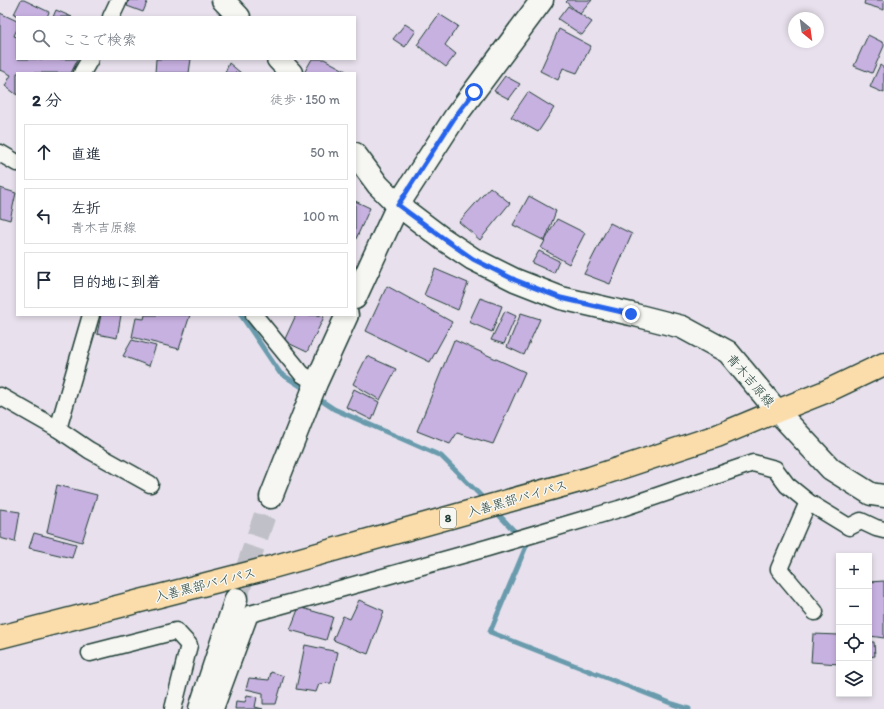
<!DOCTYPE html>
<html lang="ja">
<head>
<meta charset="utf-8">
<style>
  :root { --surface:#fff; --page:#f2f2f3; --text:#1f2937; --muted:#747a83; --line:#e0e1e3 }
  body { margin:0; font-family:Itim,"Klee One",sans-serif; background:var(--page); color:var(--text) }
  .controls { position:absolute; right:12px; bottom:12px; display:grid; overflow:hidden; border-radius:0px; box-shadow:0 2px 6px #0003 }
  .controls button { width:36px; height:36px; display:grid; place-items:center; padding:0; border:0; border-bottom:1px solid var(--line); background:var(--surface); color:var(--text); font:20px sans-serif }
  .compass { position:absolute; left:788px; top:12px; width:36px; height:36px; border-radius:50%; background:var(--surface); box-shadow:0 2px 6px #0003; rotate:151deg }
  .stop { position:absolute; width:12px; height:12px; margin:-9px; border:3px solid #2563eb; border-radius:50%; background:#fff }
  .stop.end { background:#2563eb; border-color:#fff; box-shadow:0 1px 4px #0008 }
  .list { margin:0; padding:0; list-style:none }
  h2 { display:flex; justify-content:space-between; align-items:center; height:52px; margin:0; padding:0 16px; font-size:17px }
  h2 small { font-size:13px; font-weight:400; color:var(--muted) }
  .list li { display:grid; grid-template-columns:26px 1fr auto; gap:12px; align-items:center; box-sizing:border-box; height:56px; margin:0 8px 8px; padding:0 8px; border:1px solid var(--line); border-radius:0px }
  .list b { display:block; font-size:15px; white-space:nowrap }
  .list p { margin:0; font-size:13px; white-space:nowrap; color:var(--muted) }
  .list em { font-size:13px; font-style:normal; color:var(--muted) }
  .icon { flex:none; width:22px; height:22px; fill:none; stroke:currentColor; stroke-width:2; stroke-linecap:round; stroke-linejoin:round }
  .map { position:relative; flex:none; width:884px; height:709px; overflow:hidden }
  .search { position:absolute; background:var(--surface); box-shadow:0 2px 6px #0003; left:16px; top:16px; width:340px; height:44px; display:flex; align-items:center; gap:10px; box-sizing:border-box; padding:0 14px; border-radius:0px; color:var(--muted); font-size:15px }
  .panel { position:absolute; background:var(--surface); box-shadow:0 2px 6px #0003; left:16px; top:72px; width:340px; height:244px; border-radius:0px }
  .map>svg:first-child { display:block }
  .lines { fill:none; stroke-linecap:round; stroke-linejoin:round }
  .stream { stroke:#699bad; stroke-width:5 }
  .building { fill:#c7b1e0; stroke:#1f3d34 }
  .secondary-tunnel { stroke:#c0c0c8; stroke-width:22; stroke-dasharray:22 11; stroke-linecap:butt }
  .street-casing { stroke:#1f3d34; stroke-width:19 }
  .secondary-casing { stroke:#1f3d34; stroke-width:25 }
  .highway-casing { stroke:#1f3d34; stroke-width:25 }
  .street { stroke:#f6f6f2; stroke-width:16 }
  .secondary { stroke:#f6f6f2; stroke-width:22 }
  .highway { stroke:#fbddab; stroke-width:22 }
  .route { stroke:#2563eb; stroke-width:5 }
  .labels { text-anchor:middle; stroke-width:3; stroke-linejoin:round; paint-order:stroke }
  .shield { fill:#f6f6f2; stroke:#60746d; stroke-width:1 }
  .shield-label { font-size:12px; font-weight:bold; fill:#1f3d34 }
  .street-label { font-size:13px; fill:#1f3d34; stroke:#f6f6f2 }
</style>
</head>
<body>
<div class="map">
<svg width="884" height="709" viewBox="0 0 884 709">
  <rect width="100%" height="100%" fill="#e8e1ed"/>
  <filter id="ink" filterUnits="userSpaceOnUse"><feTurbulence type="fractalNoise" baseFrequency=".025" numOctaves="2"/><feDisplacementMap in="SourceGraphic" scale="8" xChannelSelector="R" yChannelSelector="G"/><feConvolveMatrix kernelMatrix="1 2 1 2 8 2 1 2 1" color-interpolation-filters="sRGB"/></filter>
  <g filter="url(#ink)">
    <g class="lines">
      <g class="stream">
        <path d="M241,315L280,373L308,391"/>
        <path d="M316,397L334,409L441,456L486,501"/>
        <path d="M495,511L527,544L490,632L673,704L689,709"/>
      </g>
    </g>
    <g class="building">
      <path d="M21,0H24L49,12L47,17H21L14,14Z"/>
      <path d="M129,0H148L143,12L127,6Z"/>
      <path d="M568,0H592L580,14L566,2Z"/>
      <path d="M865,0H884V10L864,4Z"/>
      <path d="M568,6L592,22L582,35L558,19Z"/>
      <path d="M56,10L72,17H53Z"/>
      <path d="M0,13L17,21V29L14,36L17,37V59H78L71,73H17V95L5,86L11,75L1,70L0,71Z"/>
      <path d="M439,14L458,26L445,45L456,54L446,67L417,45Z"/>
      <path d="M405,24L416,31L405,47L393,39Z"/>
      <path d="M559,29L591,46L577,73L563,68L558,80L540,71Z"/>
      <path d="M868,35L884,43V46L872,73L854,66Z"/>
      <path d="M156,59H191L189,73H155Z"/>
      <path d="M312,59H324L346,71L344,73H304Z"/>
      <path d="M229,63L241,73H225Z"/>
      <path d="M880,65L884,68V93L870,87Z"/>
      <path d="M505,76L520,84L509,99L494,91Z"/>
      <path d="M528,92L554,108L538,132L511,117Z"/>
      <path d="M490,187L510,203L480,240L459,222Z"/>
      <path d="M0,188L16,193L10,220L0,217Z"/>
      <path d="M529,196L556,211L545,241L513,225Z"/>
      <path d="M355,201L370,208L355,241Z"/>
      <path d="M557,219L585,233L569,264L541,248Z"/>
      <path d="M610,223L632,234L610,284L584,274Z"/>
      <path d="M539,251L559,261L554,273L532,263Z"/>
      <path d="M435,269L468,283L458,310L424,295Z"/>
      <path d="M387,286L452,322L430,362L366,331Z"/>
      <path d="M480,298L502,306L492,332L469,322Z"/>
      <path d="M505,311L516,316L504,344L491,340Z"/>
      <path d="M521,313L540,319L524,355L507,347Z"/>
      <path d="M101,315H121L117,338L97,334Z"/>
      <path d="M145,315H190L179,349L132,337L136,318L144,319Z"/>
      <path d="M296,315H318L324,317L307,352L284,341Z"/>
      <path d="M132,340L156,346L149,366L123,356Z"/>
      <path d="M454,340L525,372L493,444L457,433L450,444L417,431Z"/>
      <path d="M367,356L396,369L380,400L353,384Z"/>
      <path d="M354,389L379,402L372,420L346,407Z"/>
      <path d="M57,485L97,495L82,542L47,532Z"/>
      <path d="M0,509L20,512L15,542L0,538Z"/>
      <path d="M34,533L76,544L72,558L29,548Z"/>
      <path d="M884,581V638L870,636L869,582Z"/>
      <path d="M359,600L384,611L368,654L333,640L343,616L350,619Z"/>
      <path d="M299,607L333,617L326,640L290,630Z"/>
      <path d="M813,634L839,635V664L811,662Z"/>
      <path d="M869,642H874L875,656L869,657Z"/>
      <path d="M305,645L338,652L331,683L319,684L316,692L296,689Z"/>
      <path d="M271,672L284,676L276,704H263V693L246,689L249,678L269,680Z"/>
      <path d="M247,695L257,697L255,707L263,709H235L236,701L245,702Z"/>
    </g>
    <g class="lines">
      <path class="secondary-tunnel" d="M236,599L271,497"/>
      <defs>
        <g id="street">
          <path d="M111,17L119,0"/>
          <path d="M82,73L90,59"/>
          <path d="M0,153L17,163"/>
          <path d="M254,315L302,374L316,383"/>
          <path d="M0,396L58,429L89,450L150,484"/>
          <path d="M58,429L91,315"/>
          <path d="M808,502L779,569L815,612"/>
          <path d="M90,653L176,631L189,645L173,709"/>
          <path d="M215,709L250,614L487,548L619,509L753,463L775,469L787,485L808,502L849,527L861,521L876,528L884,530"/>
        </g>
        <g id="secondary">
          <path d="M223,0L239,17"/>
          <path d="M278,59L291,73"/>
          <path d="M355,154L378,185L398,205L443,239L473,259L515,280L561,298L631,314L682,327L728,352L777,411L831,469L871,494L884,496"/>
          <path d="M355,298L398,205L455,117L542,0"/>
          <path d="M271,497L316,383L347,315"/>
          <path d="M200,709L236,599"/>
        </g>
        <path id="highway" d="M0,637L272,567L590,478L717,436L777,411L825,392L884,364"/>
      </defs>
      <use href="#street" class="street-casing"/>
      <use href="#secondary" class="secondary-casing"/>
      <use href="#highway" class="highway-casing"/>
      <use href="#street" class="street"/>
      <use href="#secondary" class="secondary"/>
      <use href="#highway" class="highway"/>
    </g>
  </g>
  <g class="lines" filter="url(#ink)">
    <path class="route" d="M474,92L455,117L398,205L443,238L473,259L515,280L561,298L631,314"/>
  </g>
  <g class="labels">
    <rect class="shield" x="440" y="508" width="16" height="20" rx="3"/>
    <g class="shield-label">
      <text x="448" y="522">8</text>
    </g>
    <g class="street-label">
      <text transform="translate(751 380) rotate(49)" y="5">青木吉原線</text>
      <text transform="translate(517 498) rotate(-16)" y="5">入善黒部バイパス</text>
      <text transform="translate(205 584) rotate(-14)" y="5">入善黒部バイパス</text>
    </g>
  </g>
</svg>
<div class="controls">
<button>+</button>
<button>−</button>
<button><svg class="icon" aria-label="locate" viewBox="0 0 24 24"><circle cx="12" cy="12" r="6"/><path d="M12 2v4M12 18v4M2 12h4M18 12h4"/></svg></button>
<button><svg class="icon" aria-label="layers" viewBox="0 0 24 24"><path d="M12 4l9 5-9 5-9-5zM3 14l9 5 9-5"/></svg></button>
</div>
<svg class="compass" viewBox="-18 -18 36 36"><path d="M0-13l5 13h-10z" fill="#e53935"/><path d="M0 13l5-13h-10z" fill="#747a83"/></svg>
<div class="stop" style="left:474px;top:92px"></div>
<div class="stop end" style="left:631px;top:314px"></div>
<div class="search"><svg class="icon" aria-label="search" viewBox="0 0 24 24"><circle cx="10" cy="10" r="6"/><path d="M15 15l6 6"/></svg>ここで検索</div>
<section class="panel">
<h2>2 分<small>徒歩 · 150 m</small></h2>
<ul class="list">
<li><svg class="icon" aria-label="ahead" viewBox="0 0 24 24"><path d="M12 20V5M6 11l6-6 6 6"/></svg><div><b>直進</b></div><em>50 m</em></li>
<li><svg class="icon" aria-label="left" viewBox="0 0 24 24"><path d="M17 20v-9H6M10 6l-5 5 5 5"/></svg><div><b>左折</b><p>青木吉原線</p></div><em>100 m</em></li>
<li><svg class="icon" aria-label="arrive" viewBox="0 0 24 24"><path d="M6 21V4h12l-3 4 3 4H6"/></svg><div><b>目的地に到着</b></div></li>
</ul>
</section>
</div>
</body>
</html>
